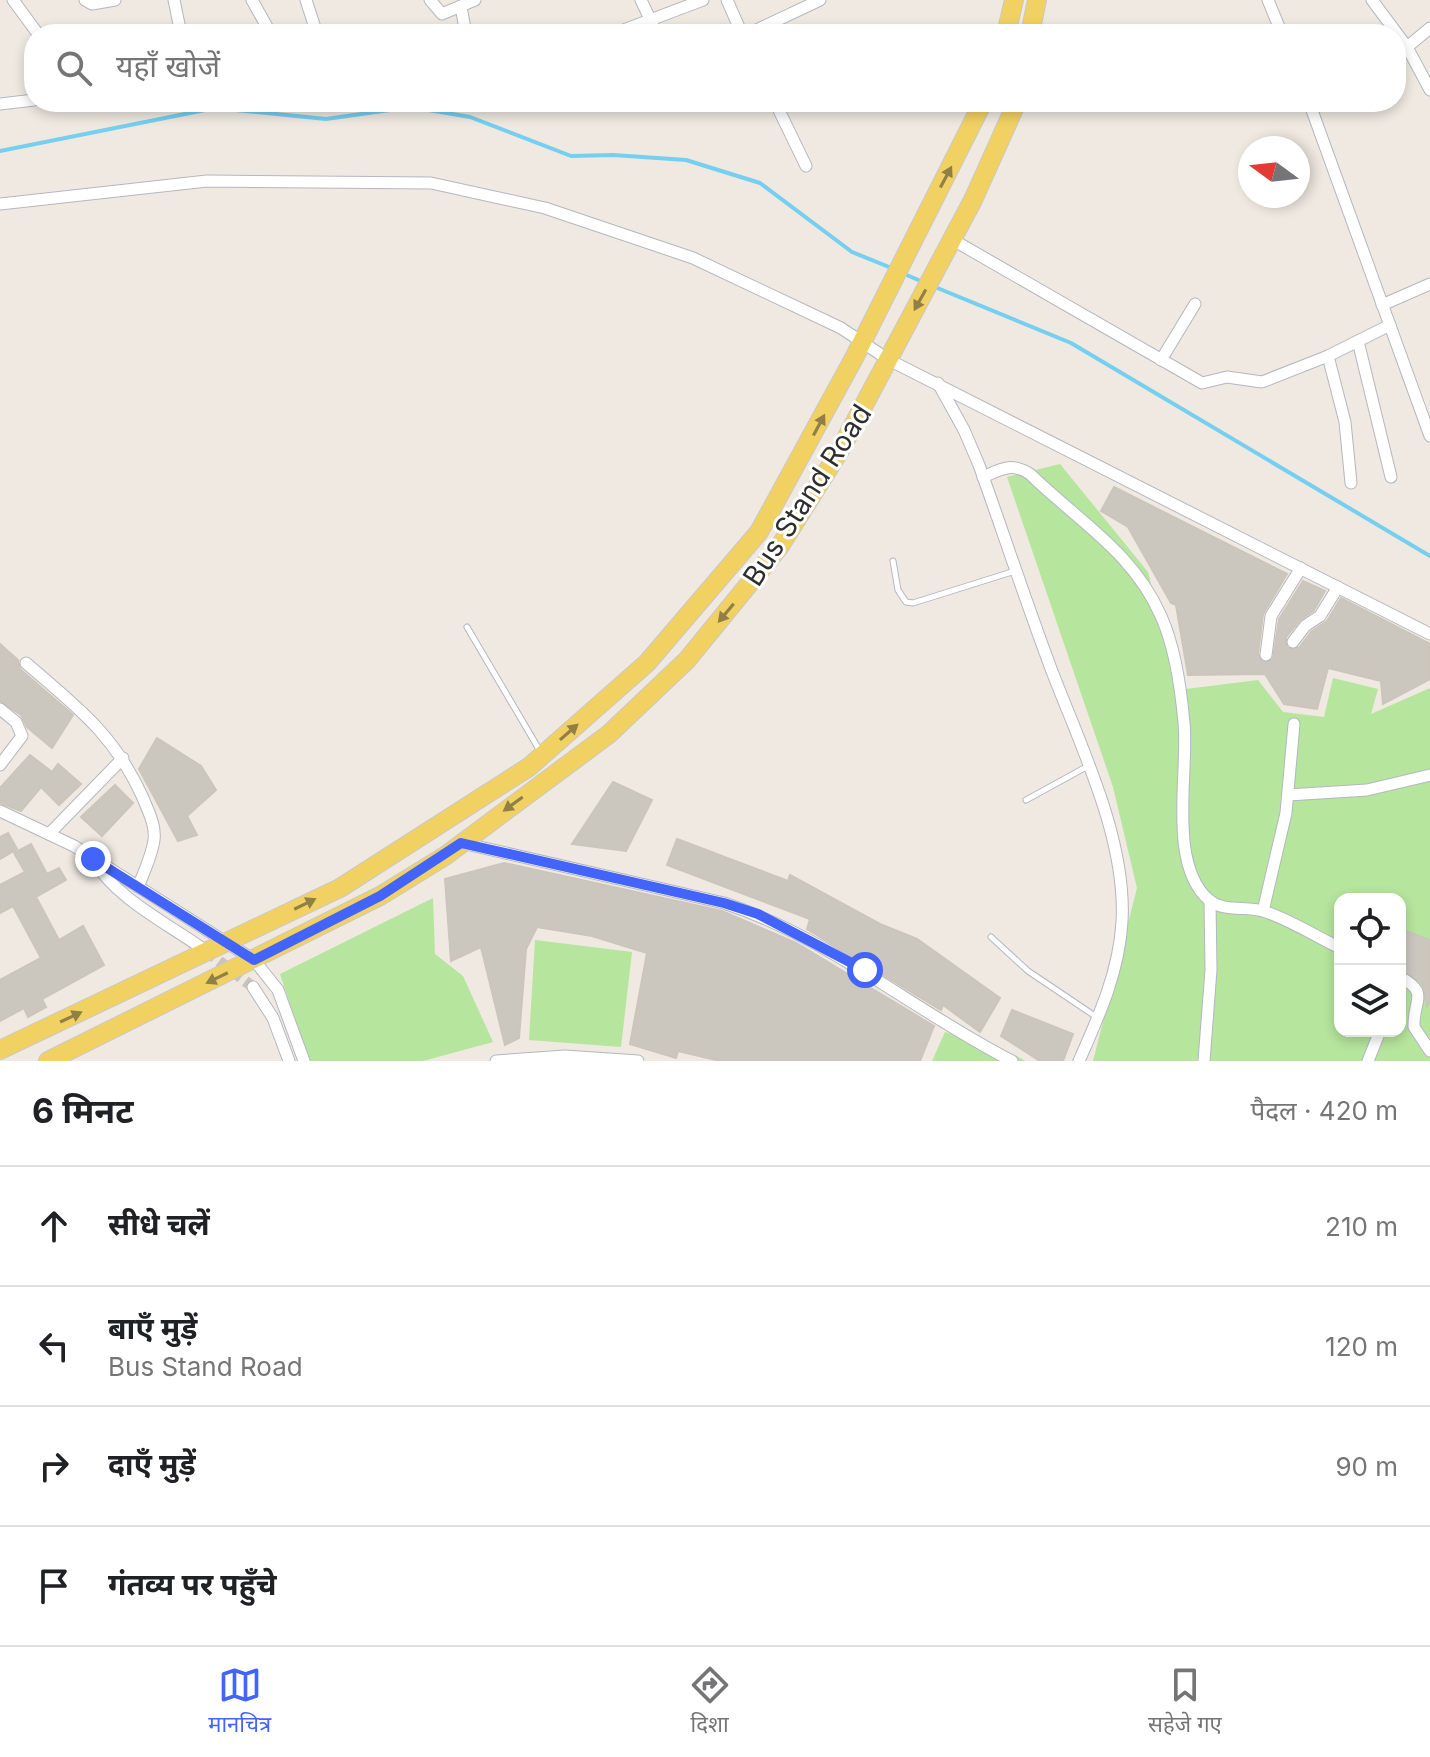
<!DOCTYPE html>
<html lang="hi">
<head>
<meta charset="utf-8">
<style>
  :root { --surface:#fff; --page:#f6f6f6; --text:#202124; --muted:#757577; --line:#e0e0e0; --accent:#4264fb }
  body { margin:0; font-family:Inter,"Noto Sans Devanagari",sans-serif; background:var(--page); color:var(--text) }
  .controls { position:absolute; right:24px; bottom:24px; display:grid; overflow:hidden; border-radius:16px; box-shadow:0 4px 12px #0003 }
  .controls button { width:72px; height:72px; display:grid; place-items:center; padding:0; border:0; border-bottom:2px solid var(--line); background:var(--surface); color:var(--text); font:40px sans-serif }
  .compass { position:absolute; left:1238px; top:136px; width:72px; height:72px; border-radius:50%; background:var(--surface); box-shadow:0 4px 12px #0003; rotate:285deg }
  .stop { position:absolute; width:24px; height:24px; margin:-18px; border:6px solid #4264fb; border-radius:50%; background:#fff }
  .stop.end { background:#4264fb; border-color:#fff; box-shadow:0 2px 8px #0008 }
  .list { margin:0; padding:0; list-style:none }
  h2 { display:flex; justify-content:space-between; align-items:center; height:104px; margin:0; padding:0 32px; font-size:34px }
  h2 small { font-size:26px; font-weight:400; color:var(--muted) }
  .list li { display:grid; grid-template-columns:52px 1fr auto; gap:24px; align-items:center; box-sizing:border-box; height:120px; padding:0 32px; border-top:2px solid var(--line) }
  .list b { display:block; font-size:30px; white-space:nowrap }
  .list p { margin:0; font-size:26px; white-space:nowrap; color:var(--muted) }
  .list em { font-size:26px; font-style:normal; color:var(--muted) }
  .icon { flex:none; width:44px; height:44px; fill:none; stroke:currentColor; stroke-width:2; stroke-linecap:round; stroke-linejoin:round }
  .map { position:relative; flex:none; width:1430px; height:1061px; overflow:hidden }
  .search { position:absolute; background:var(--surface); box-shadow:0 4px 12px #0003; left:24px; right:24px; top:24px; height:88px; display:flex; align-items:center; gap:20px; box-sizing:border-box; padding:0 28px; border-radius:32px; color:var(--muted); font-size:30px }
  .sheet { height:584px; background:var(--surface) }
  nav { display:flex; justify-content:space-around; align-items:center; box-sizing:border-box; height:112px; border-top:2px solid var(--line); background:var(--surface); font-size:22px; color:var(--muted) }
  nav a { display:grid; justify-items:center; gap:4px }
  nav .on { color:var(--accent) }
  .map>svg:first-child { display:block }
  .green { fill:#b6e59e; fill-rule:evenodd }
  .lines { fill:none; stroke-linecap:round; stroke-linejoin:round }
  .stream { stroke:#75cff0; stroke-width:4 }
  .building { fill:#cbc7bf; stroke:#cbc5ba; stroke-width:2 }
  .minor-tunnel { stroke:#c8c4bd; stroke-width:11; stroke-dasharray:11 5.5; stroke-linecap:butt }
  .service-casing { stroke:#b4b7c1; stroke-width:7 }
  .minor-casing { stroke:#b4b7c1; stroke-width:13 }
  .primary-casing { stroke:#c9c9c9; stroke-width:20 }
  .service { stroke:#fff; stroke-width:5 }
  .minor { stroke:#fff; stroke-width:11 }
  .primary { stroke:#f2d163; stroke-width:18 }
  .oneway { fill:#908048 }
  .route { stroke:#4264fb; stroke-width:10 }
  .labels { text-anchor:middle; stroke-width:6; stroke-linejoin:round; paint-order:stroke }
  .street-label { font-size:28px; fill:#2e2e2e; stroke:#fff }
</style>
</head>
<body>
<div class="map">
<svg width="1430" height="1061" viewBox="0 0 1430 1061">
  <rect width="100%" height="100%" fill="#efe9e1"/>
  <g class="green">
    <path d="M1060,464L1148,572L1178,690L1258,680L1283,712L1324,717L1333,678L1378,689L1371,714L1430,688V1061H1093L1137,888L1113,787L1007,477ZM1340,899H1400V1031H1340Z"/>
    <path d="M433,898L435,954L463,976L493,1042L423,1061H309L280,974Z"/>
    <path d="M535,940L632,952L621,1047L529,1040Z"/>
    <path d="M945,1032L1017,1056L1025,1061H932Z"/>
  </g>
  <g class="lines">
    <g class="stream">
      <path d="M0,151L215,108L326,119L411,107L470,117L571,156L613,155L686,160L760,183L852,252L894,269"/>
      <path d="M902,273L923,282"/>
      <path d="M935,287L1071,343L1430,556"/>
    </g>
  </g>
  <g class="building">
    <path d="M1114,487L1287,574L1263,614L1258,654L1262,662L1273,659L1279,619L1303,581L1325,591L1314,610L1299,621L1286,637L1287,648H1299L1311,632L1327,621L1341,598L1430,644V679L1383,704L1381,681L1328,668L1317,709L1284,704L1265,674L1188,675L1176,605L1171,603L1128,527L1101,511Z"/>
    <path d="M0,644L18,660L20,669L73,715L52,748L27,727L21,715L0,701Z"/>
    <path d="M157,738L201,766L216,790L187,816L197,835L178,841L139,769Z"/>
    <path d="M30,755L52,772L58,764L81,784L59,805L41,787L21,811L0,803V788Z"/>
    <path d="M613,782L652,800L626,851L572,844Z"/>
    <path d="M115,785L133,803L102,836L81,817Z"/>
    <path d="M8,833L17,849L0,859V837Z"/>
    <path d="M677,839L788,881L790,875L880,924L917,939L1000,998L980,1032L943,1005L941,1010L807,929L810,919L667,865Z"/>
    <path d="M31,844L47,874L59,868L66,880L36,897L59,940L83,926L104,965L42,999L46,1007L28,1017L24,1008L0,1021V980L41,958L13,906L0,913V885L25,872L14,853Z"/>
    <path d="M504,863L722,911L796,943L934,1026L920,1061H720L678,1051L676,1058L630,1044L647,953L592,936L537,927L526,949L519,1038L505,1045L481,947L451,961L445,879Z"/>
    <path d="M1406,931L1430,940V1001L1427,1007L1422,983L1400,969V942Z"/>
    <path d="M1012,1010L1073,1034L1063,1061H1040L1001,1036Z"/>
  </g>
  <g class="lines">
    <path class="minor-tunnel" d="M206,951L253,987"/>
    <defs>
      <g id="service">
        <path d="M893,561L898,590L906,602L913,603L1015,571"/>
        <path d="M467,627L540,751"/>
        <path d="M1026,800L1088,766"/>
        <path d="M991,937L1028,971L1098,1018"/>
      </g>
      <g id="minor">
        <path d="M13,0L38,34"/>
        <path d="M85,0L92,4L115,0"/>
        <path d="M174,0L181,34"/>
        <path d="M252,0L271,34"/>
        <path d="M306,0L317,34"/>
        <path d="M430,0L442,14L475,0"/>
        <path d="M641,0L657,34"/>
        <path d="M727,0L742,34"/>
        <path d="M1268,0L1282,34"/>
        <path d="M1372,0L1407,47L1430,90"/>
        <path d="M461,7L466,34"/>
        <path d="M613,34L703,0"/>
        <path d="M748,34L820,0"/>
        <path d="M1396,50L1407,47L1430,28"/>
        <path d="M775,102L806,166"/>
        <path d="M1309,102L1430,436"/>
        <path d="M0,104L34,100"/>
        <path d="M0,204L207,181L431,183L545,208L693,258L841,328L889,360L1430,634"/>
        <path d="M953,240L1202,383L1227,377L1262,382L1328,356L1390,325"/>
        <path d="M1382,305L1430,284"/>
        <path d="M1358,341L1391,477"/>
        <path d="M1328,356L1345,422L1351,483"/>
        <path d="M1161,360L1195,304"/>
        <path d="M938,383L964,430L979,465C1003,532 1025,599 1050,666C1079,743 1127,838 1122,922C1119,972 1099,1016 1079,1061"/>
        <path d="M983,477C1001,469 1012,462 1030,474C1078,521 1133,552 1161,616C1175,647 1181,689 1184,723C1189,771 1167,864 1209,900C1223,912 1246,906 1263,911C1289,919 1315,936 1340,948"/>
        <path d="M1293,642L1305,626L1320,616L1338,587"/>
        <path d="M1266,655L1271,616L1301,568"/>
        <path d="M26,663C78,708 114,734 143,798C148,811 156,825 154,840C152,855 144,872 138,887"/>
        <path d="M0,709L16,722L22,736L0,765"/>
        <path d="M1288,795L1367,790L1430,775"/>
        <path d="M0,811L74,846L254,960L278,990L304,1061"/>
        <path d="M49,834L123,758"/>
        <path d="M462,843L724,903C830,938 914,1011 1012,1061"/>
        <path d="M93,859C115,898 167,923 203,949"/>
        <path d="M1263,911L1286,813L1294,724"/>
        <path d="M1400,977C1430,993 1413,1000 1414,1027L1430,1051"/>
        <path d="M253,987L273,1018L289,1061"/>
        <path d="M496,1061L565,1056L638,1061"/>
        <path d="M1204,1061L1211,970L1210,901"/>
        <path d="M1368,1061L1380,1031"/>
      </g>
      <g id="primary">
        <path d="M1006,34L1014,0"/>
        <path d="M1030,34L1037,0"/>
        <path d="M0,1050L340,888L529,767L647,663L759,532L854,358L983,102"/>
        <path d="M48,1061L380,896L445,856L609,734L687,660L780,546L839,452L973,200L1017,102"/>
      </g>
    </defs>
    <use href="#service" class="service-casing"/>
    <use href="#minor" class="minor-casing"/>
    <use href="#primary" class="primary-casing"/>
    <use href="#service" class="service"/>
    <use href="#minor" class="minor"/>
    <use href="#primary" class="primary"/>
  </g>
  <defs><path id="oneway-solid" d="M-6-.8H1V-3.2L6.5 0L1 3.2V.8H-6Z" transform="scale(2)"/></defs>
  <g class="oneway">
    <use href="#oneway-solid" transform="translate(946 177) rotate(-62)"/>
    <use href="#oneway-solid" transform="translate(920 300) rotate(119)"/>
    <use href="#oneway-solid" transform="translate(819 425) rotate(-62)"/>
    <use href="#oneway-solid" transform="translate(726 613) rotate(130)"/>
    <use href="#oneway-solid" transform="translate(569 732) rotate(-41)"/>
    <use href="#oneway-solid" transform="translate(513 804) rotate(144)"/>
    <use href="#oneway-solid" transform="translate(305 904) rotate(-26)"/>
    <use href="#oneway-solid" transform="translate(217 978) rotate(154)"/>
    <use href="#oneway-solid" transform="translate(71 1017) rotate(-25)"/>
  </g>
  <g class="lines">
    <path class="route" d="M93,859L254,960L380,896L461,843L724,903L758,914L865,970"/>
  </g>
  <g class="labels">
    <g class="street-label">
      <text transform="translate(807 495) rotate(-57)" y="10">Bus Stand Road</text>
    </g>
  </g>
</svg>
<div class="controls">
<button><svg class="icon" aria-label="locate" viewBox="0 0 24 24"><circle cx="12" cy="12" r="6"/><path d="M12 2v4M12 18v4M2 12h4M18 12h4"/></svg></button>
<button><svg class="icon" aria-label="layers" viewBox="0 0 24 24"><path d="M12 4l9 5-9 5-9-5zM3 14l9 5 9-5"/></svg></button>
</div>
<svg class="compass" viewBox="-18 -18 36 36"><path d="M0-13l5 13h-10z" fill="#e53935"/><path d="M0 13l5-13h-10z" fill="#757577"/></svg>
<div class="stop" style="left:865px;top:970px"></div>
<div class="stop end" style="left:93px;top:859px"></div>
<div class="search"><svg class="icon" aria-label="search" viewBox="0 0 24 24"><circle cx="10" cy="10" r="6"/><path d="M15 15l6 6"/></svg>यहाँ खोजें</div>
</div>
<section class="sheet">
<h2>6 मिनट<small>पैदल · 420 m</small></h2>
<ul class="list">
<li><svg class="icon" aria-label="ahead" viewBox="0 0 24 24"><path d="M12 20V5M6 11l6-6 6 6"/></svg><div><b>सीधे चलें</b></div><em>210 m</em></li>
<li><svg class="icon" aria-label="left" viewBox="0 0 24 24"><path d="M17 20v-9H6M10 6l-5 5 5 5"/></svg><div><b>बाएँ मुड़ें</b><p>Bus Stand Road</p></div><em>120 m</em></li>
<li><svg class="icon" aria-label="right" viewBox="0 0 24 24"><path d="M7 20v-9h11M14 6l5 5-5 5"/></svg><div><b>दाएँ मुड़ें</b></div><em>90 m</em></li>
<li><svg class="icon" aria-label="arrive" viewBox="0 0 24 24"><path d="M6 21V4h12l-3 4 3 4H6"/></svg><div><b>गंतव्य पर पहुँचे</b></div></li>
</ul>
</section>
<nav>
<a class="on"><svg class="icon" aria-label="map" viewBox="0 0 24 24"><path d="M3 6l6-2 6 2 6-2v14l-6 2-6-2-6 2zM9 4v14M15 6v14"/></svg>मानचित्र</a>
<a><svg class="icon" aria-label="directions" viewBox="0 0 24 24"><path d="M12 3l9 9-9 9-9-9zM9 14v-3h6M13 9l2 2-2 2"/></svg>दिशा</a>
<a><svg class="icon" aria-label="saved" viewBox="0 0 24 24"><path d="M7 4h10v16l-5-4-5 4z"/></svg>सहेजे गए</a>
</nav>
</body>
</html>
